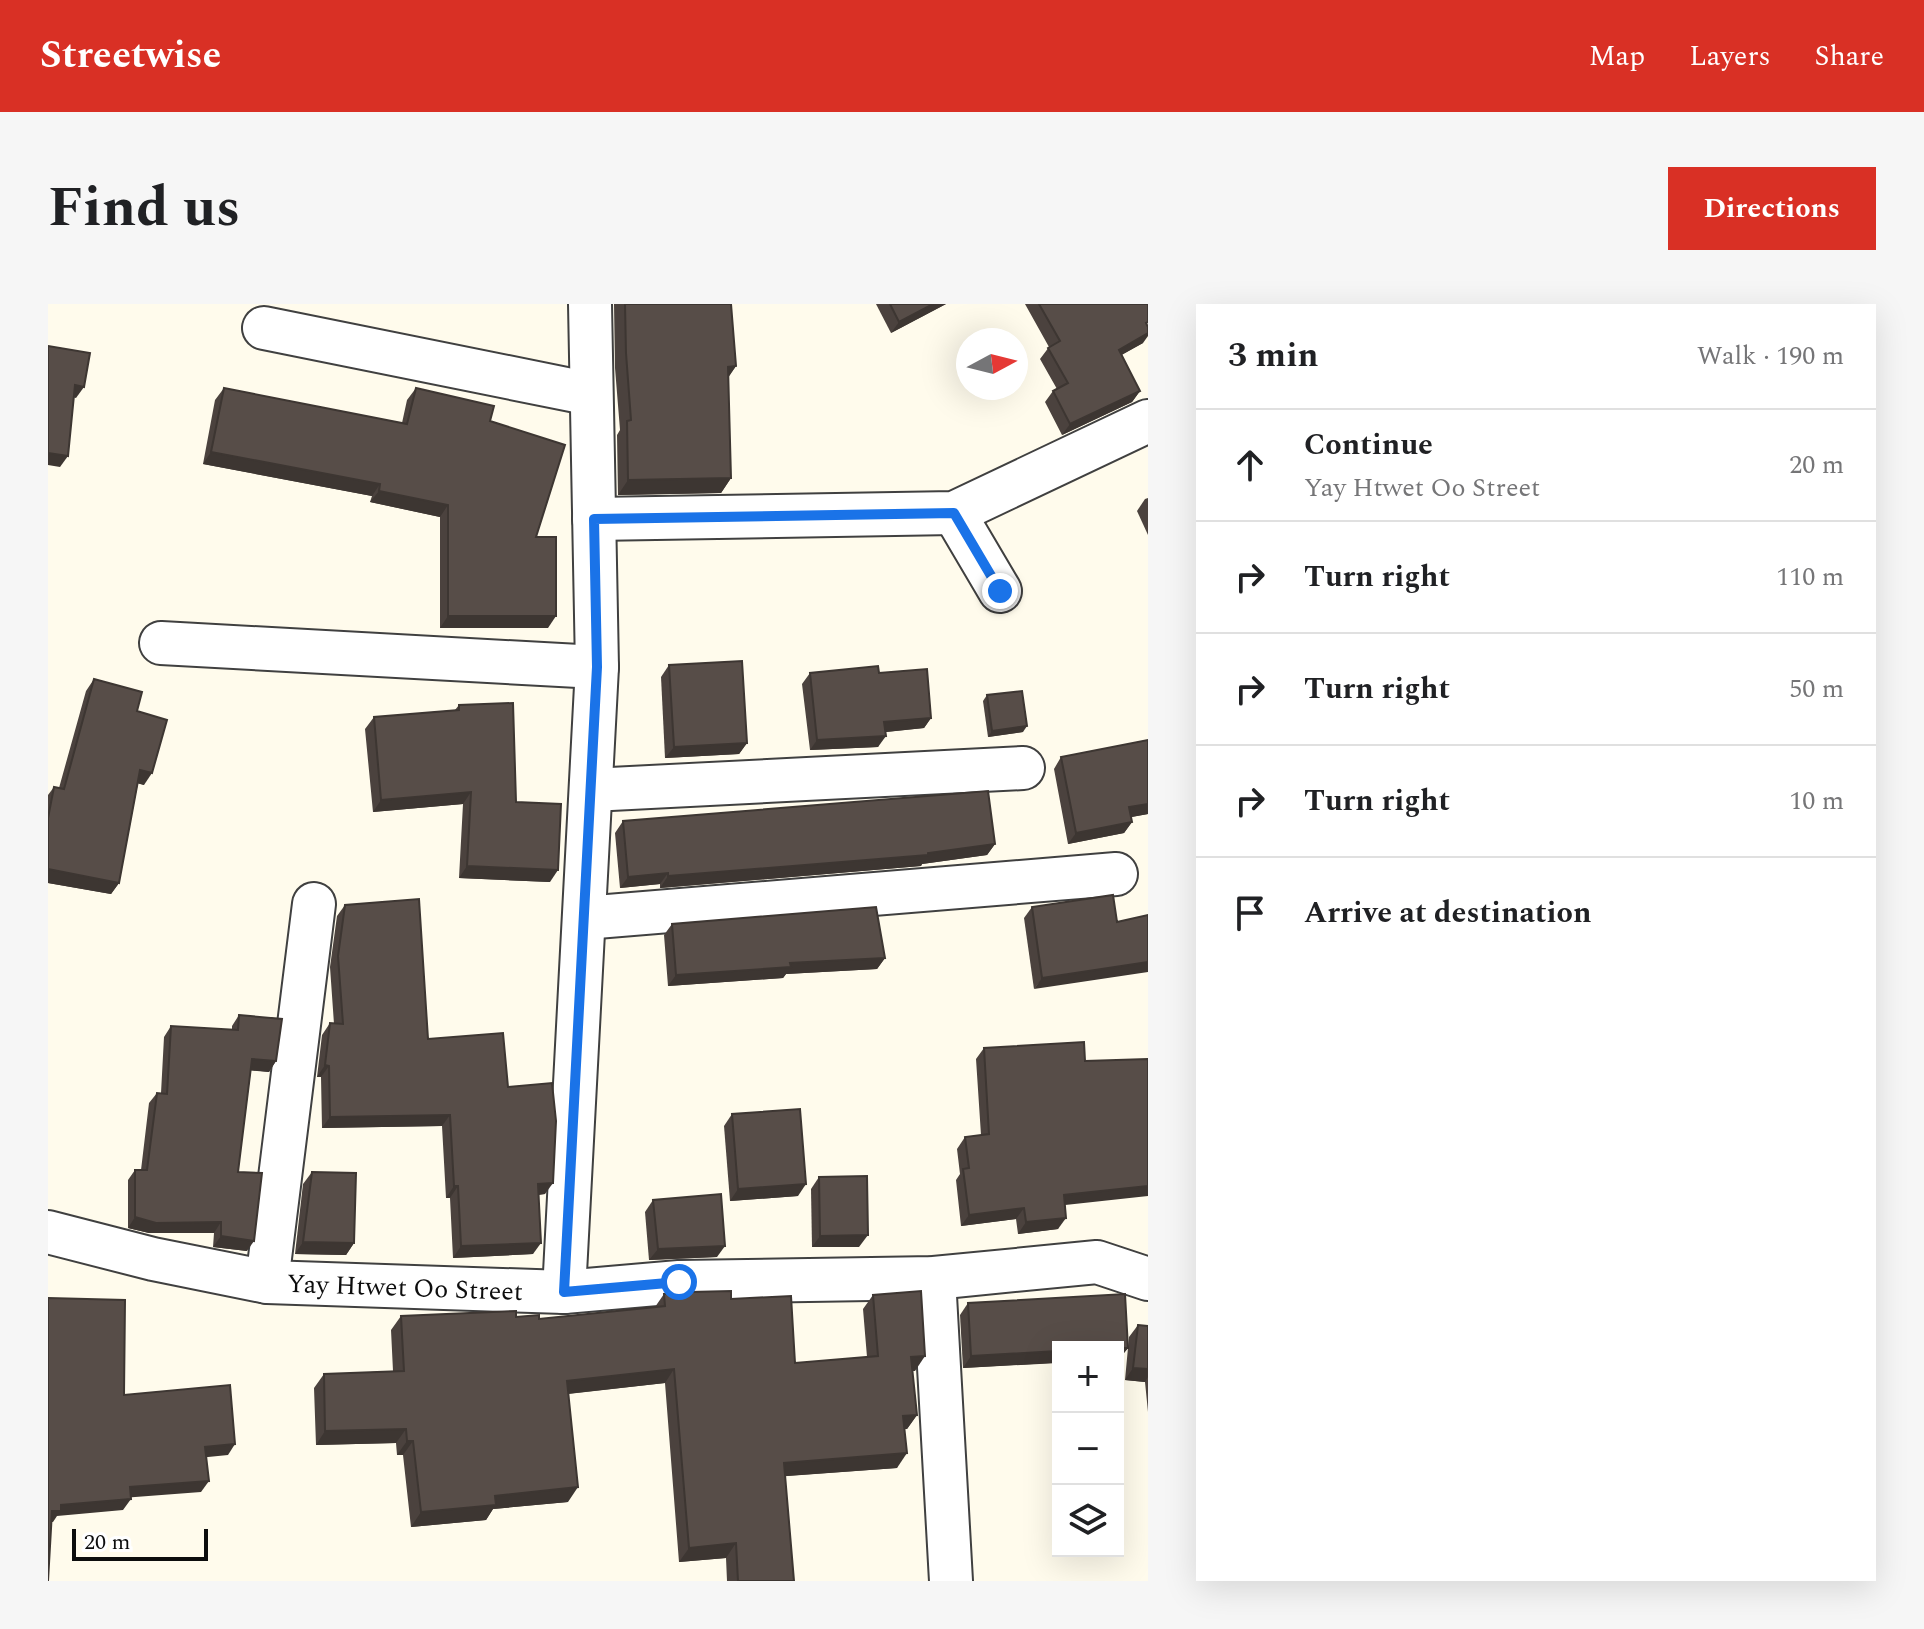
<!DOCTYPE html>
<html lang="en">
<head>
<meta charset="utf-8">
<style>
  :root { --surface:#fff; --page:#f6f6f6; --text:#202124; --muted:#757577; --line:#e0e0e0; --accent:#d93025 }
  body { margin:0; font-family:Spectral,serif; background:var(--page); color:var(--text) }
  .controls { position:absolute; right:24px; bottom:24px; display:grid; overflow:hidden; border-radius:0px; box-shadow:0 8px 32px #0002 }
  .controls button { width:72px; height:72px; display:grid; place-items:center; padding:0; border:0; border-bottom:2px solid var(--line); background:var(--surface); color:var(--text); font:40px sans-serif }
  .compass { position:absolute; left:908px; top:24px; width:72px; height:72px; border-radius:50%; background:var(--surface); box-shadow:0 8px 32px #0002; rotate:83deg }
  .scale { position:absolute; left:24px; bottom:20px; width:136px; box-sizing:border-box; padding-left:8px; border:4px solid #0d0d0d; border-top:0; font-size:22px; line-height:28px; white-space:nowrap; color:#0d0d0d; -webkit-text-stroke:6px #fff; paint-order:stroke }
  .stop { position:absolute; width:24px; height:24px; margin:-18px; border:6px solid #1a73e8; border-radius:50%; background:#fff }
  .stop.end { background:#1a73e8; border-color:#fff; box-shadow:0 2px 8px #0008 }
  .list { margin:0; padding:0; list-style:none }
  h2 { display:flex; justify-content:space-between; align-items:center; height:104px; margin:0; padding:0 32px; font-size:34px }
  h2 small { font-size:26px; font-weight:400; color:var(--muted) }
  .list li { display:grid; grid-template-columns:52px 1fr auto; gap:24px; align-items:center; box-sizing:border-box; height:112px; padding:0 32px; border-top:2px solid var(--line) }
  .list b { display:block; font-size:30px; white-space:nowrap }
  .list p { margin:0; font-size:26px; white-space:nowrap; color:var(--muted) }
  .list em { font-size:26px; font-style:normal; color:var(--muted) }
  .icon { flex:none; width:44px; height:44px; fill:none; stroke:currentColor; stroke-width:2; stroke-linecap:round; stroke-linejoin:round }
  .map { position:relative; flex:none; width:1100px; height:1277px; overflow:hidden; border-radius:0px }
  header { display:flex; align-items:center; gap:48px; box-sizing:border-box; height:112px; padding:0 40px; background:var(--accent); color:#fff }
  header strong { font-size:38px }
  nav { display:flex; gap:44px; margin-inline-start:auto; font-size:28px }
  .intro { display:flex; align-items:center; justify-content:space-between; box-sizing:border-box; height:192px; padding:0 48px }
  h1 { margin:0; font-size:56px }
  .button { padding:20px 36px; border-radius:0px; background:var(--accent); color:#fff; font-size:28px; font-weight:700 }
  main { display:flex; gap:48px; padding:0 48px }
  aside { flex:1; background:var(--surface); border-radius:0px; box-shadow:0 8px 32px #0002 }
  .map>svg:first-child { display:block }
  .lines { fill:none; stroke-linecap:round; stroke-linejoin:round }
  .street-casing { stroke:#404040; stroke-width:46 }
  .street { stroke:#fff; stroke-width:42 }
  .wall { fill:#4b423e }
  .shaded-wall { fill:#3d3632 }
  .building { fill:#574d48; stroke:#3d3632; stroke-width:2 }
  .route { stroke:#1a73e8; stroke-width:10 }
  .labels { text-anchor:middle; stroke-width:8; stroke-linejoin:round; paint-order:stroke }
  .street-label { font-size:26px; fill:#0d0d0d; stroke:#fff }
</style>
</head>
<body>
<header>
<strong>Streetwise</strong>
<nav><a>Map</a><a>Layers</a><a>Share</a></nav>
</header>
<div class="intro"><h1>Find us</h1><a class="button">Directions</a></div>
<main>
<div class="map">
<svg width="1100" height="1277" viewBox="0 0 1100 1277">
  <rect width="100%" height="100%" fill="#fffbec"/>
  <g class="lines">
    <defs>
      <g id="street">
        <path d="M216,24L543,90"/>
        <path d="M906,209L952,287"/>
        <path d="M546,215L906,209L1100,117"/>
        <path d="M113,339L549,363"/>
        <path d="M543,486L975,464"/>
        <path d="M536,614L1068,570"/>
        <path d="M0,928L105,955L219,978L516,988L631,978L886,974L1049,958L1100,975"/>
        <path d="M886,974L903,1277"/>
        <path d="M219,978L266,600"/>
        <path d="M516,988L549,363L542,0"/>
      </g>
    </defs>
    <use href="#street" class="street-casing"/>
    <use href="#street" class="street"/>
  </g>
  <g class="wall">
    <path d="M566,0H683L688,62L680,73L683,174L673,189L570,191L569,131L572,126L567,64Z"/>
    <path d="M828,0H898L843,29Z"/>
    <path d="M977,0H1100L1095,39L1073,51L1092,87L1084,98L1014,131L997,98L1005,87L1009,85L992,55L1001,43Z"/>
    <path d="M176,84L354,119L359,96L368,84L442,117L488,233L500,324H392V213L322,198L324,192L155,160L167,96Z"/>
    <path d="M1100,194V231L1089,207L1097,195Z"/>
    <path d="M621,361L699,439L691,450L617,454L613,373Z"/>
    <path d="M762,369H831L883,414L876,424L837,428L830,443L762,446L754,380Z"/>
    <path d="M46,375L89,407L96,481L90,479L71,579L63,590L0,579V491L6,483L11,484L38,387Z"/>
    <path d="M939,391L975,428L940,433L935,397Z"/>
    <path d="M411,401L468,498L502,578L411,574L415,500L325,508L317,425L326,413L407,406Z"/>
    <path d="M1100,436V510L1083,513L1084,518L1076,529L1020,540L1006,465L1013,453Z"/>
    <path d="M575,517L947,540L939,551L874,560L873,562L612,584V580L572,584L567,529Z"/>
    <path d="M1065,591L986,685L976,614L984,603Z"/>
    <path d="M297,601L380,735L460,783L497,890L491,891L485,950L405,954L402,894H398L394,822L274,824L273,773H269L274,731L282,719L286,720L282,663L289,612Z"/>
    <path d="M624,620L837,654L829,665L738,670L735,674L620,682L616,631Z"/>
    <path d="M191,711L228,757L221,768L203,766L190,868L199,947L165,943L166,929H101L80,924V876L87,866H93L101,799L109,789H113L116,733L123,722L184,726V722Z"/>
    <path d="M936,744L1037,757L1017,901L1010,925L970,930L968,915L913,922L908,876L912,870L909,845L917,833L933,831L928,755Z"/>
    <path d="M684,810L750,892L682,897L676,822Z"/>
    <path d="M264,868L306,939L298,951L247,950L255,880Z"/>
    <path d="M771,873L811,943H764L763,885Z"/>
    <path d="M605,896L669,953L601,956L597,908Z"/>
    <path d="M616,990L683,995L747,1059L819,1053L815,1005L825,991L867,1067H864L869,1111L859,1125H857L849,1164L737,1172L746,1277H679L678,1254L631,1258L617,1079L520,1090V1198L445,1205L438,1216L363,1223L355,1151H349L348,1139L268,1141L266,1084L276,1070L345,1067L343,1026L353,1012L468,1013L491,1015L607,1003Z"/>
    <path d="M920,999L1080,1044L1071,1055L915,1064L912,1011Z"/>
    <path d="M1090,1021L1100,1022V1108L1097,1078L1077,1076L1081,1033Z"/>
  </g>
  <g class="shaded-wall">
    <path d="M885,0H898L843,29L851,18Z"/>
    <path d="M1100,29V32L1095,39L1063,57L1071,46Z"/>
    <path d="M688,62L678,77L680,63Z"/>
    <path d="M27,81L36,83L28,94L19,92Z"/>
    <path d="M1092,87L1084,98L1014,131L1022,120Z"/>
    <path d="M163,148L332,180L324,192L155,160Z"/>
    <path d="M0,149L20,152L12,163L0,161Z"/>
    <path d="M683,174L673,189L570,191L580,176Z"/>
    <path d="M331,187L400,201L392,213L322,198Z"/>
    <path d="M400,312H508L500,324H392Z"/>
    <path d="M883,414L876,424L829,429L836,418Z"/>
    <path d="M979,422L975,428L940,433L944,427Z"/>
    <path d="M838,432L830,443L762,446L769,436Z"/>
    <path d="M699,439L691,450L617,454L626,443Z"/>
    <path d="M92,466L104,469L96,481L84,478Z"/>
    <path d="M423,488L415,500L325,508L333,496Z"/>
    <path d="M1100,500V510L1073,515L1081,503Z"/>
    <path d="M1084,518L1076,529L1020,540L1028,529Z"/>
    <path d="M947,540L939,551L874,560L873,562L612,584L620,572L880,549Z"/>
    <path d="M419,562L510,566L502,578L411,574Z"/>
    <path d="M0,565L71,579L63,590L0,579Z"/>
    <path d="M620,569L612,580L572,584L580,573Z"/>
    <path d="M837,654L829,665L738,670L735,674L620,682L628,671L742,659Z"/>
    <path d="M1100,658V668L986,685L994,674Z"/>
    <path d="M204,755L228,757L221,768L197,766Z"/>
    <path d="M277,761L281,762L273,773H269Z"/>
    <path d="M402,811L394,822L274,824L282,813Z"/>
    <path d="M505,879L497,890L482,891L490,880Z"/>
    <path d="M758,880L750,892L682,897L690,885Z"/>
    <path d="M406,882H410L402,894H398Z"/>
    <path d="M1100,882V892L1008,902L1016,891Z"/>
    <path d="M976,904L968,915L913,922L921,911Z"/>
    <path d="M87,913L173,918L166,929H101L80,924Z"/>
    <path d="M1018,914L1010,925L970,930L978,918Z"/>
    <path d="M820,931L811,943H764L772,932Z"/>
    <path d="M173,932L206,937L199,947L165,943Z"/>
    <path d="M255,938L306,939L298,951L247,950Z"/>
    <path d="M493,939L485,950L405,954L413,942Z"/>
    <path d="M677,942L669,953L601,956L610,945Z"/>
    <path d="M1070,1044H1080L1071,1055H1070Z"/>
    <path d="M1010,1047V1059L915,1064L923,1052Z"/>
    <path d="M877,1052L867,1067H853L863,1053Z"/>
    <path d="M1085,1064L1100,1065V1073L1097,1078L1077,1076Z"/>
    <path d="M626,1065L617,1079L509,1091L519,1077Z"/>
    <path d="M869,1111L859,1125L845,1126L855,1112Z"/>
    <path d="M358,1125L348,1139L268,1141L277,1127Z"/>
    <path d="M359,1137H365L355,1151H349Z"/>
    <path d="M187,1140L180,1151L150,1154L157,1143Z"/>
    <path d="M859,1149L849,1164L726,1173L736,1159Z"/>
    <path d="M161,1177L153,1188L74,1194L82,1183Z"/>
    <path d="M530,1183L520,1198L445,1205L438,1216L363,1223L373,1208L447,1192Z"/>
    <path d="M83,1195L75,1206L9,1212L5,1218H0L4,1207L13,1201Z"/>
    <path d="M688,1239L678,1254L631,1258L641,1244Z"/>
  </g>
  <g class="building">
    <path d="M577,0H683L688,62L680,63L683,174L580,176L579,117L583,116L578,49Z"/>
    <path d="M842,0H885L851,18Z"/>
    <path d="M991,0H1100V18L1098,19L1100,23V29L1071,46L1092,87L1022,120L1005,87L1020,79L1000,44L1012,37Z"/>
    <path d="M0,42L42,49L36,83L27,81L20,152L0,149Z"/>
    <path d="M176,84L359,120L368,84L446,102L442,117L517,141L488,233H508V312H400V201L331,187L332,180L163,148Z"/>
    <path d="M694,357L699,439L626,443L621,361Z"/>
    <path d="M830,362L831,369L879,365L883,414L836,418L838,432L769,436L762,369Z"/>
    <path d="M46,375L94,388L89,407L119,416L104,469L92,466L71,579L0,565V514L6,483L16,485Z"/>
    <path d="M974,387L979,422L944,427L939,391Z"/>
    <path d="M465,399L468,498L513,500L510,566L419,562L423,488L333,496L326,413L411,406V401Z"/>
    <path d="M1100,436V500L1081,503L1084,518L1028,529L1013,453Z"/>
    <path d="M940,487L947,540L880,549V551L620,572V569L580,573L575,517Z"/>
    <path d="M1065,591L1069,618L1100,611V658L994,674L984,603Z"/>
    <path d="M371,595L380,735L455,729L460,783L504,779L508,817L505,879L490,880L493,939L413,942L410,882H406L402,811L282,813L281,762L277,761L282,719L295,720L290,652L297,601Z"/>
    <path d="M828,603L837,654L742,659L743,663L628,671L624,620Z"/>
    <path d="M191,711L234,715L228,757L204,755L190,868L214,869L206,937L173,932V918L108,919L87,913V866H99L109,789L119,790L123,722L190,726Z"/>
    <path d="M1036,738L1037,757L1100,755V882L1016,891L1018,914L978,918L976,904L921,911L915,865L921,864L917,833L941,830L936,744Z"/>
    <path d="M752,805L758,880L690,885L684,810Z"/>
    <path d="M264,868L308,869L306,939L255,938Z"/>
    <path d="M819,872L820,931L772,932L771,873Z"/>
    <path d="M673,890L677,942L610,945L605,896Z"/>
    <path d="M683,987V995L743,992L747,1059L830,1052L825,991L873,987L877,1052L863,1053L869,1111L855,1112L859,1149L736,1159L746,1277H690L688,1239L641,1244L626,1065L519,1077L530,1183L447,1192L448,1201L373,1208L365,1137H359L358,1125L277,1127L276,1070L356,1067L353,1012L468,1007V1013L491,1011V1015L617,1002L616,990L642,988Z"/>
    <path d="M1077,990L1080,1044L1010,1043V1047L923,1052L920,999Z"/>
    <path d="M0,994L77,996L76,1091L182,1081L187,1140L157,1143L161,1177L82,1183L83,1195L13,1201V1207H4L0,1277Z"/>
    <path d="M1090,1021L1100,1022V1065L1085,1064Z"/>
  </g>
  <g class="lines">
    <path class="route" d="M631,978L516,988L549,363L546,215L906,209L952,287"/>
  </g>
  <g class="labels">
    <g class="street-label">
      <text transform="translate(357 983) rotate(2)" y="9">Yay Htwet Oo Street</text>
    </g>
  </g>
</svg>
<div class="controls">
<button>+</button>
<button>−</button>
<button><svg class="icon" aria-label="layers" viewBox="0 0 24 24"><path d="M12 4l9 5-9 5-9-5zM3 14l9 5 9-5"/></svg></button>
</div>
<svg class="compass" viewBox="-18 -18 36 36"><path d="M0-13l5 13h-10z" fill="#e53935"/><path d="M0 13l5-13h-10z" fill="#757577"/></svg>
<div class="scale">20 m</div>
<div class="stop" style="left:631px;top:978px"></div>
<div class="stop end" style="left:952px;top:287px"></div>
</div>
<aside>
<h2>3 min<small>Walk · 190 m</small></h2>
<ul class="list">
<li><svg class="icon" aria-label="ahead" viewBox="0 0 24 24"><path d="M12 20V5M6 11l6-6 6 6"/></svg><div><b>Continue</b><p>Yay Htwet Oo Street</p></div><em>20 m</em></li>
<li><svg class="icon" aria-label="right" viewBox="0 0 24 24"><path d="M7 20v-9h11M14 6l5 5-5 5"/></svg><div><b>Turn right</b></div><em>110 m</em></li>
<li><svg class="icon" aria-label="right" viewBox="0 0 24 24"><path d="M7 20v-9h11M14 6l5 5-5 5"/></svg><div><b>Turn right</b></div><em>50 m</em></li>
<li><svg class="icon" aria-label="right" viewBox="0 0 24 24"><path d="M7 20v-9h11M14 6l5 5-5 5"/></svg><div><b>Turn right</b></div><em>10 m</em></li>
<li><svg class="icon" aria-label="arrive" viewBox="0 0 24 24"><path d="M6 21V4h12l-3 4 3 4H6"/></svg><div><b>Arrive at destination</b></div></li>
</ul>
</aside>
</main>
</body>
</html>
